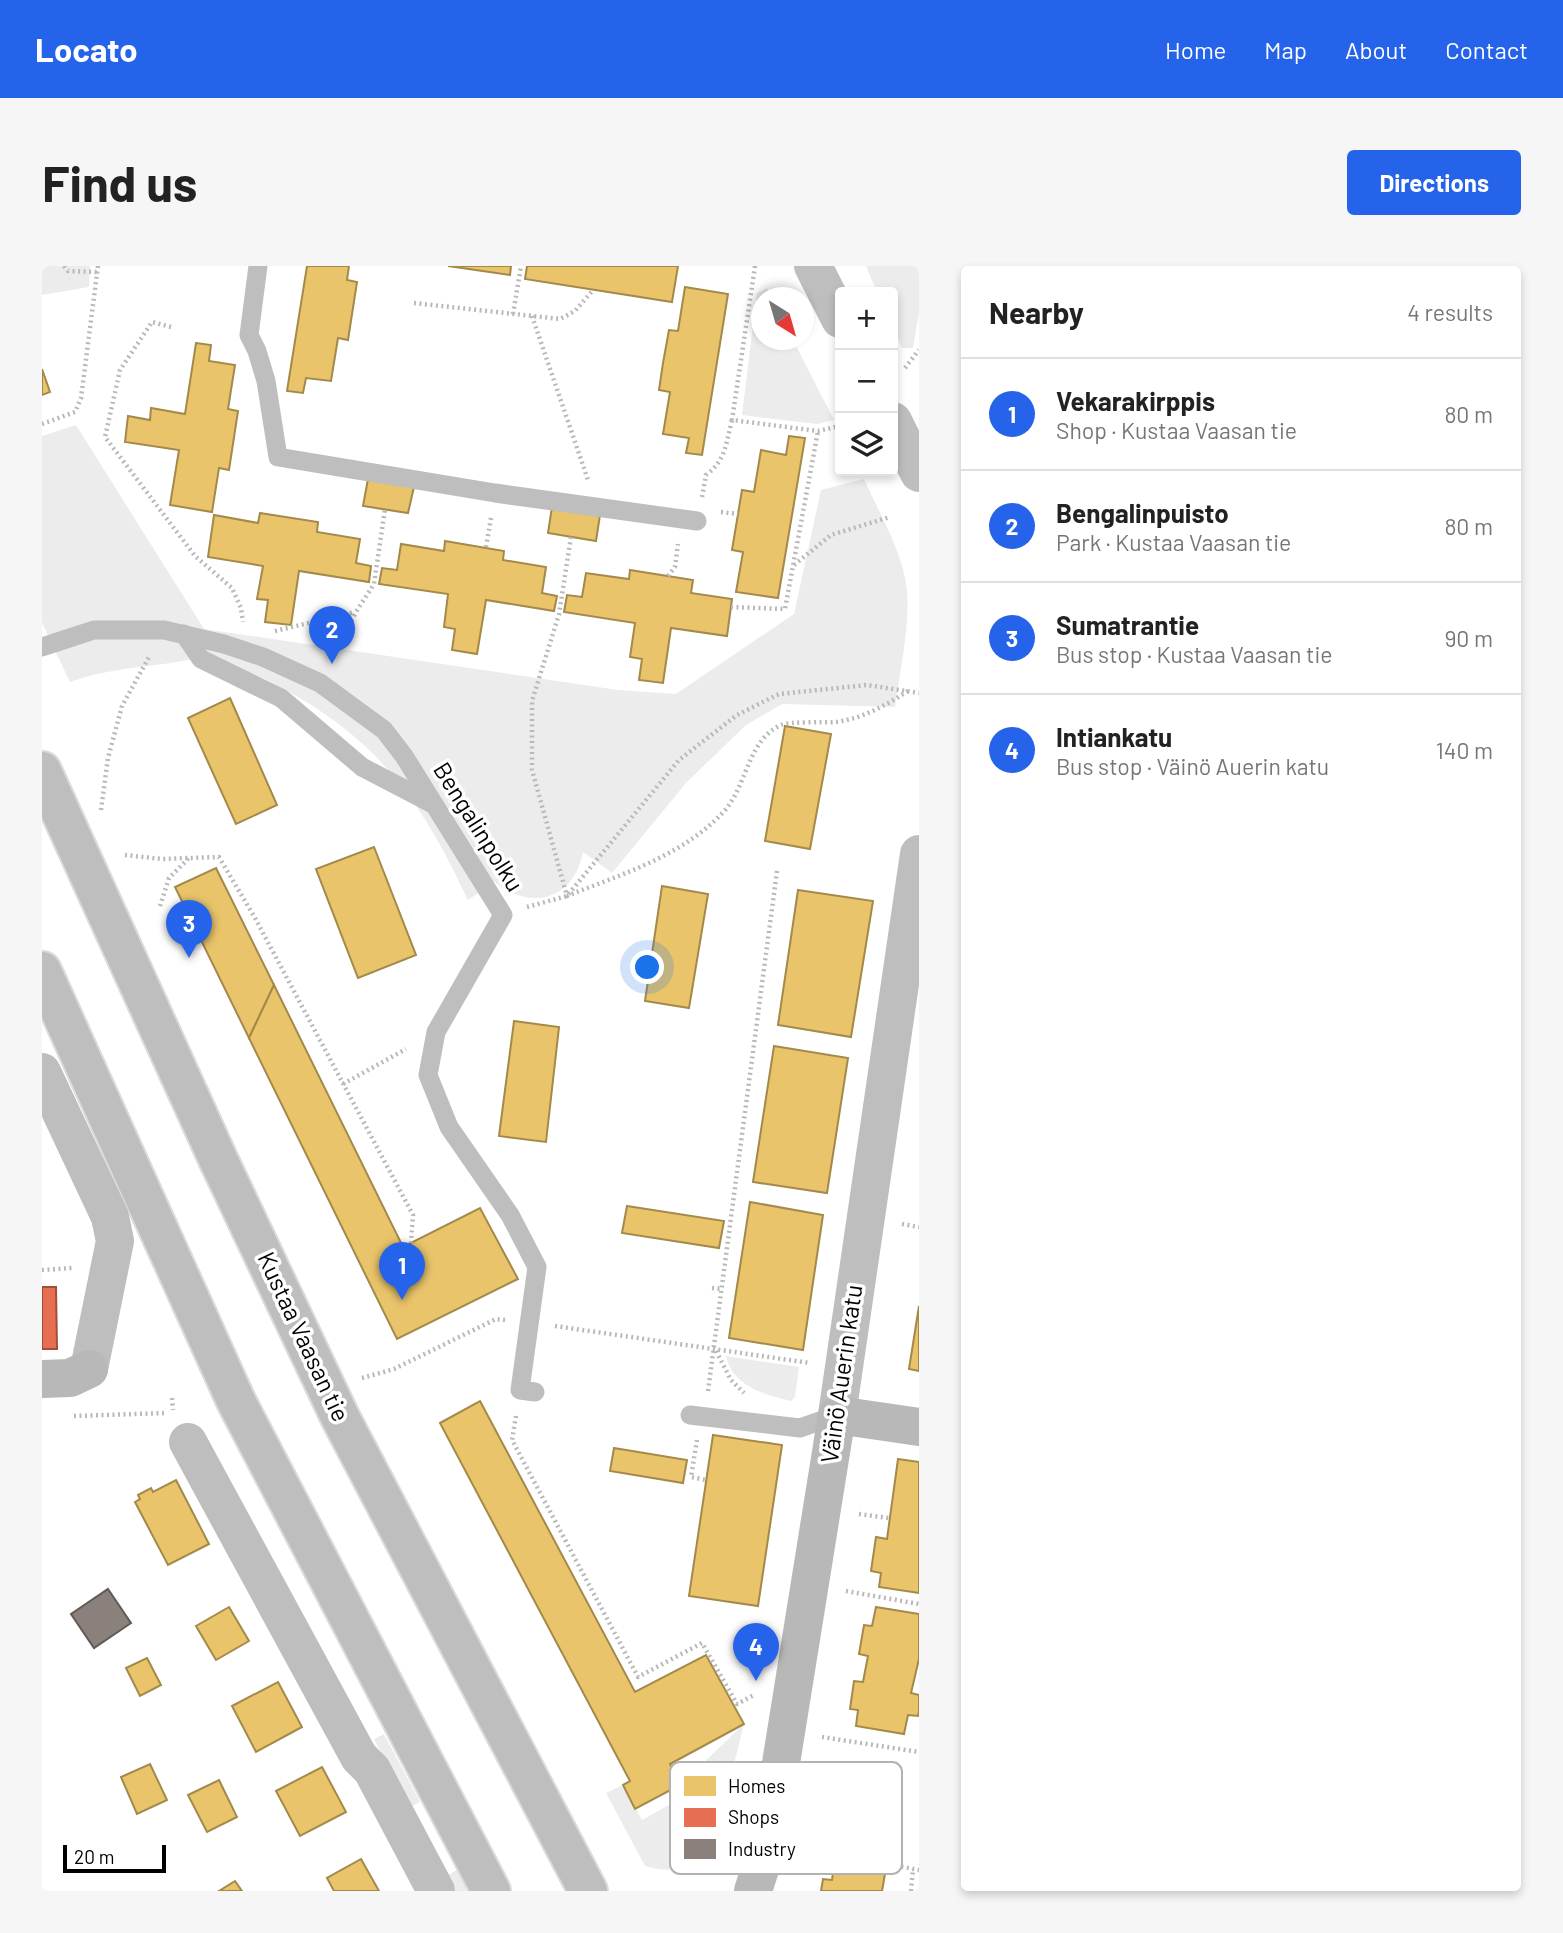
<!DOCTYPE html>
<html lang="en">
<head>
<meta charset="utf-8">
<style>
  :root { --surface:#fff; --page:#f6f6f6; --text:#222; --muted:#767676; --line:#e0e0e0; --accent:#2563eb }
  body { margin:0; font-family:Barlow,sans-serif; background:var(--page); color:var(--text) }
  .controls { position:absolute; right:21px; top:21px; display:grid; overflow:hidden; border-radius:7px; box-shadow:0 4px 10px #0003 }
  .controls button { width:63px; height:63px; display:grid; place-items:center; padding:0; border:0; border-bottom:2px solid var(--line); background:var(--surface); color:var(--text); font:35px sans-serif }
  .compass { position:absolute; left:709px; top:21px; width:63px; height:63px; border-radius:50%; background:var(--surface); box-shadow:0 4px 10px #0003; rotate:143deg }
  .scale { position:absolute; left:21px; bottom:18px; width:103px; box-sizing:border-box; padding-left:7px; border:4px solid #000; border-top:0; font-size:19px; line-height:24px; white-space:nowrap; color:#000; -webkit-text-stroke:5px #fff; paint-order:stroke }
  .you { position:absolute; left:606px; top:702px; width:24px; height:24px; margin:-18px; border:5px solid #fff; border-radius:50%; background:#1a73e8; box-shadow:0 0 0 10px #1a73e833 }
  .badge { display:grid; place-items:center; width:46px; height:46px; border-radius:50%; background:var(--accent); color:#fff; font-size:23px; font-weight:700 }
  .pin { position:absolute; translate:-50% -58px; filter:drop-shadow(0 2px 4px #0008) }
  .pin::after { content:''; position:absolute; top:37px; width:24px; height:21px; background:inherit; clip-path:polygon(0 0,100% 0,50% 100%) }
  .list { margin:0; padding:0; list-style:none }
  h2 { display:flex; justify-content:space-between; align-items:center; height:91px; margin:0; padding:0 28px; font-size:30px }
  h2 small { font-size:23px; font-weight:400; color:var(--muted) }
  .list li { display:grid; grid-template-columns:46px 1fr auto; gap:21px; align-items:center; box-sizing:border-box; height:112px; padding:0 28px; border-top:2px solid var(--line) }
  .list b { display:block; font-size:26px; white-space:nowrap }
  .list p { margin:0; font-size:23px; white-space:nowrap; color:var(--muted) }
  .list em { font-size:23px; font-style:normal; color:var(--muted) }
  .icon { flex:none; width:38px; height:38px; fill:none; stroke:currentColor; stroke-width:2; stroke-linecap:round; stroke-linejoin:round }
  .map { position:relative; flex:none; width:877px; height:1625px; overflow:hidden; border-radius:7px }
  header { display:flex; align-items:center; gap:42px; box-sizing:border-box; height:98px; padding:0 35px; background:var(--accent); color:#fff }
  header strong { font-size:33px }
  nav { display:flex; gap:38px; margin-inline-start:auto; font-size:24px }
  .intro { display:flex; align-items:center; justify-content:space-between; box-sizing:border-box; height:168px; padding:0 42px }
  h1 { margin:0; font-size:49px }
  .button { padding:18px 32px; border-radius:7px; background:var(--accent); color:#fff; font-size:24px; font-weight:700 }
  main { display:flex; gap:42px; padding:0 42px }
  aside { flex:1; background:var(--surface); border-radius:7px; box-shadow:0 4px 10px #0003 }
  .map>svg:first-child { display:block }
  .green { fill:#ececec }
  .homes { fill:#e9c46a; stroke:#a3894a; stroke-width:2 }
  .shops { fill:#e76f51; stroke:#a24e39; stroke-width:2 }
  .industry { fill:#8a817c; stroke:#615a57; stroke-width:2 }
  .lines { fill:none; stroke-linecap:round; stroke-linejoin:round }
  .primary-casing { stroke:#dbdbdb; stroke-width:42 }
  .path { stroke:#b9b9b9; stroke-width:4.5; stroke-dasharray:2 3.5; stroke-linecap:butt }
  .lane { stroke:#bebebe; stroke-width:19 }
  .street { stroke:#bebebe; stroke-width:38 }
  .secondary { stroke:#b8b8b8; stroke-width:38 }
  .primary { stroke:#bebebe; stroke-width:38 }
  .labels { text-anchor:middle; stroke-width:7; stroke-linejoin:round; paint-order:stroke }
  .street-label { font-size:24px; fill:#000; stroke:#fff }
  .key { fill:#fff; stroke:#b2b2b2; stroke-width:2 }
  .key-label { font-size:19px; fill:#000 }
</style>
</head>
<body>
<header>
<strong>Locato</strong>
<nav><a>Home</a><a>Map</a><a>About</a><a>Contact</a></nav>
</header>
<div class="intro"><h1>Find us</h1><a class="button">Directions</a></div>
<main>
<div class="map">
<svg width="877" height="1625" viewBox="0 0 877 1625">
  <rect width="100%" height="100%" fill="#fff"/>
  <g class="green">
    <path d="M0,0H48L47,21L0,29Z"/>
    <path d="M824,0H877V47L871,82H860L851,61V26H835Z"/>
    <path d="M725,22L730,31L720,32V74H751L792,154L775,158L700,149L715,27Z"/>
    <path d="M34,159L162,363L576,424L634,428L752,348L779,224L822,213C837,247 861,286 865,324C868,363 858,403 853,441L740,438L704,459L644,517L570,607L541,586C532,633 490,646 453,616L426,634C381,538 338,475 242,423C218,410 187,395 158,393C146,393 133,397 121,398C89,402 59,405 28,416L0,357V170Z"/>
    <path d="M684,1090L757,1101L753,1131L749,1135C723,1129 690,1120 684,1090Z"/>
    <path d="M702,1458L674,1570C656,1599 637,1610 603,1600L564,1527L581,1519L600,1554L643,1530L638,1519Z"/>
    <path d="M342,1468L378,1536L368,1541L332,1473Z"/>
    <path d="M415,1604L426,1625H414L406,1609Z"/>
  </g>
  <g class="homes">
    <path d="M265,0H307L305,14L315,16L306,74L296,72L289,115L264,112L261,127L245,125Z"/>
    <path d="M406,0H469L468,9Z"/>
    <path d="M485,0H636L630,36L483,13Z"/>
    <path d="M643,21L686,28L660,189L644,187L647,172L621,168L628,126L617,124L621,97L627,64L636,65Z"/>
    <path d="M154,77L169,79L167,95L193,99L186,143L196,145L187,204L177,202L170,246L128,239L137,184L83,176L86,150L108,154L109,142L143,148Z"/>
    <path d="M0,103L8,126L0,129Z"/>
    <path d="M747,170L763,172L736,332L694,326L701,286L690,284L700,224L712,226L719,184L744,189Z"/>
    <path d="M326,213L372,221L366,247L321,240Z"/>
    <path d="M510,241L558,249L554,275L506,267Z"/>
    <path d="M218,247L276,256L275,266L318,273L314,297L329,300L327,316L257,305L249,359L223,356L226,334L215,333L221,300L166,291L172,249L216,257Z"/>
    <path d="M403,275L462,285L461,294L504,301L500,327L515,330L512,345L444,334L435,388L410,384L413,363L402,361L406,328L337,318L340,302L355,304L359,278L402,285Z"/>
    <path d="M588,304L651,314L649,327L690,333L685,370L629,362L621,417L597,414L600,393L588,391L593,357L522,346L525,329L540,331L544,307L587,313Z"/>
    <path d="M188,432L235,539L194,558L146,452Z"/>
    <path d="M743,460L789,468L768,583L723,575Z"/>
    <path d="M332,581L374,689L316,712L274,603Z"/>
    <path d="M174,602L232,719L207,772L133,621Z"/>
    <path d="M620,620L666,628L647,742L603,735Z"/>
    <path d="M756,624L831,635L809,771L736,759Z"/>
    <path d="M232,719L361,981L438,942L476,1013L355,1073L207,772Z"/>
    <path d="M472,755L517,761L504,876L457,870Z"/>
    <path d="M732,780L806,792L785,927L711,916Z"/>
    <path d="M708,936L781,949L761,1084L687,1072Z"/>
    <path d="M585,940L682,955L677,982L580,967Z"/>
    <path d="M877,1040V1105L867,1103Z"/>
    <path d="M438,1135L593,1426L664,1389L702,1458L628,1498L638,1519L593,1543L581,1519L588,1515L398,1157Z"/>
    <path d="M671,1169L740,1179L716,1340L647,1330Z"/>
    <path d="M572,1182L645,1194L641,1217L568,1205Z"/>
    <path d="M856,1193L877,1196V1327L837,1321L839,1307L829,1305L834,1271L845,1273Z"/>
    <path d="M134,1214L167,1278L126,1299L93,1236L98,1233L96,1229L109,1222L111,1226Z"/>
    <path d="M187,1341L207,1375L174,1394L154,1360Z"/>
    <path d="M834,1341L877,1348V1393L869,1427L877,1429V1445L876,1450L866,1449L862,1468L814,1460L816,1444L808,1443L812,1415L821,1416L826,1390L817,1388L822,1359L830,1360Z"/>
    <path d="M105,1392L119,1419L98,1430L84,1402Z"/>
    <path d="M236,1416L260,1461L214,1486L190,1440Z"/>
    <path d="M108,1498L125,1534L95,1548L79,1511Z"/>
    <path d="M280,1501L304,1546L258,1570L234,1525Z"/>
    <path d="M177,1514L195,1551L165,1566L146,1529Z"/>
    <path d="M319,1593L337,1625H292L285,1612Z"/>
    <path d="M792,1599L843,1608L840,1625H779L781,1613L790,1614Z"/>
    <path d="M193,1615L200,1625H177Z"/>
  </g>
  <path class="shops" d="M0,1021H14L15,1083H0Z"/>
  <path class="industry" d="M66,1323L89,1357L52,1382L29,1348Z"/>
  <g class="lines">
    <defs>
      <g id="primary">
        <path d="M0,505L176,893L298,1151L546,1625"/>
        <path d="M0,705L194,1135L449,1625"/>
      </g>
    </defs>
    <use href="#primary" class="primary-casing"/>
    <g class="path">
      <path d="M22,0L26,5L55,6"/>
      <path d="M713,0L690,154L776,165L798,160"/>
      <path d="M372,37L518,53L533,45L551,24"/>
      <path d="M471,48L479,0"/>
      <path d="M490,50L546,214"/>
      <path d="M129,61L110,56L78,104L63,171L153,290L190,322L199,342L201,356"/>
      <path d="M863,102L877,84"/>
      <path d="M0,158L33,146L39,132L56,0"/>
      <path d="M660,231L664,209C684,194 684,177 690,154"/>
      <path d="M679,246L696,248"/>
      <path d="M529,271L517,348L490,435V504L525,630C580,608 644,589 684,543C705,518 706,474 739,459C749,455 780,457 793,456C820,453 844,439 866,425"/>
      <path d="M444,281L449,252"/>
      <path d="M752,299L789,269L848,251"/>
      <path d="M626,310L633,301L636,278"/>
      <path d="M689,341L743,343L776,165"/>
      <path d="M233,365L313,346"/>
      <path d="M289,394L314,346L332,318L343,243"/>
      <path d="M59,544L66,492L80,440L107,391"/>
      <path d="M83,589L120,593L177,591L213,652L371,949L369,977"/>
      <path d="M118,640L127,612L148,591"/>
      <path d="M485,641L525,630L637,494L695,449L737,428L825,419L877,427"/>
      <path d="M301,818L364,783"/>
      <path d="M860,958L877,961"/>
      <path d="M0,1004L31,1002"/>
      <path d="M670,1022L681,1023"/>
      <path d="M513,1060L768,1097"/>
      <path d="M674,1085L689,1114L702,1127"/>
      <path d="M320,1112L352,1103L454,1053L463,1054"/>
      <path d="M666,1125L735,605"/>
      <path d="M130,1132L131,1144"/>
      <path d="M32,1150L125,1147"/>
      <path d="M474,1150L470,1174L596,1411L660,1377L695,1438L712,1429"/>
      <path d="M655,1174L649,1211L664,1214"/>
      <path d="M817,1248L847,1252"/>
      <path d="M804,1325L877,1338"/>
      <path d="M780,1471L877,1486"/>
      <path d="M762,1583L877,1604"/>
      <path d="M869,1625L871,1603"/>
    </g>
    <g class="lane">
      <path d="M216,0L207,69L215,85L224,115L236,191L453,227L655,255"/>
      <path d="M142,368L159,393L239,432L320,501L391,538"/>
      <path d="M0,381L52,364H122L182,378L221,391L278,417L342,464L362,490L461,649L394,766L386,809L407,861L468,949L495,1001L478,1124L493,1126"/>
      <path d="M648,1149L758,1162L795,1149"/>
    </g>
    <g class="street">
      <path d="M771,0L798,53"/>
      <path d="M851,155L877,207"/>
      <path d="M0,806L68,951L73,975L47,1103"/>
      <path d="M795,1149L877,588"/>
      <path d="M146,1176L317,1491L330,1504L394,1625"/>
    </g>
    <g class="secondary">
      <path d="M0,1113L28,1112L47,1103"/>
      <path d="M711,1625L726,1578L795,1149L877,1161"/>
    </g>
    <use href="#primary" class="primary"/>
  </g>
  <g class="labels">
    <g class="street-label">
      <text transform="translate(436 561) rotate(58)" y="8">Bengalinpolku</text>
      <text transform="translate(261 1071) rotate(65)" y="8">Kustaa Vaasan tie</text>
      <text transform="translate(800 1108) rotate(-82)" y="8">Väinö Auerin katu</text>
    </g>
  </g>
  <rect x="628" y="1496" width="232" height="112" rx="10" class="key"/>
  <rect x="642" y="1510" width="32" height="20" fill="#e9c46a"/>
  <rect x="642" y="1542" width="32" height="19" fill="#e76f51"/>
  <rect x="642" y="1573" width="32" height="20" fill="#8a817c"/>
  <g class="key-label">
    <text x="686" y="1527">Homes</text>
    <text x="686" y="1558">Shops</text>
    <text x="686" y="1590">Industry</text>
  </g>
</svg>
<div class="controls">
<button>+</button>
<button>−</button>
<button><svg class="icon" aria-label="layers" viewBox="0 0 24 24"><path d="M12 4l9 5-9 5-9-5zM3 14l9 5 9-5"/></svg></button>
</div>
<svg class="compass" viewBox="-18 -18 36 36"><path d="M0-13l5 13h-10z" fill="#e53935"/><path d="M0 13l5-13h-10z" fill="#767676"/></svg>
<div class="scale">20 m</div>
<div class="you"></div>
<div class="pin badge" style="left:360px;top:1034px">1</div>
<div class="pin badge" style="left:290px;top:398px">2</div>
<div class="pin badge" style="left:147px;top:692px">3</div>
<div class="pin badge" style="left:714px;top:1415px">4</div>
</div>
<aside>
<h2>Nearby<small>4 results</small></h2>
<ul class="list">
<li><span class="badge">1</span><div><b>Vekarakirppis</b><p>Shop · Kustaa Vaasan tie</p></div><em>80 m</em></li>
<li><span class="badge">2</span><div><b>Bengalinpuisto</b><p>Park · Kustaa Vaasan tie</p></div><em>80 m</em></li>
<li><span class="badge">3</span><div><b>Sumatrantie</b><p>Bus stop · Kustaa Vaasan tie</p></div><em>90 m</em></li>
<li><span class="badge">4</span><div><b>Intiankatu</b><p>Bus stop · Väinö Auerin katu</p></div><em>140 m</em></li>
</ul>
</aside>
</main>
</body>
</html>
